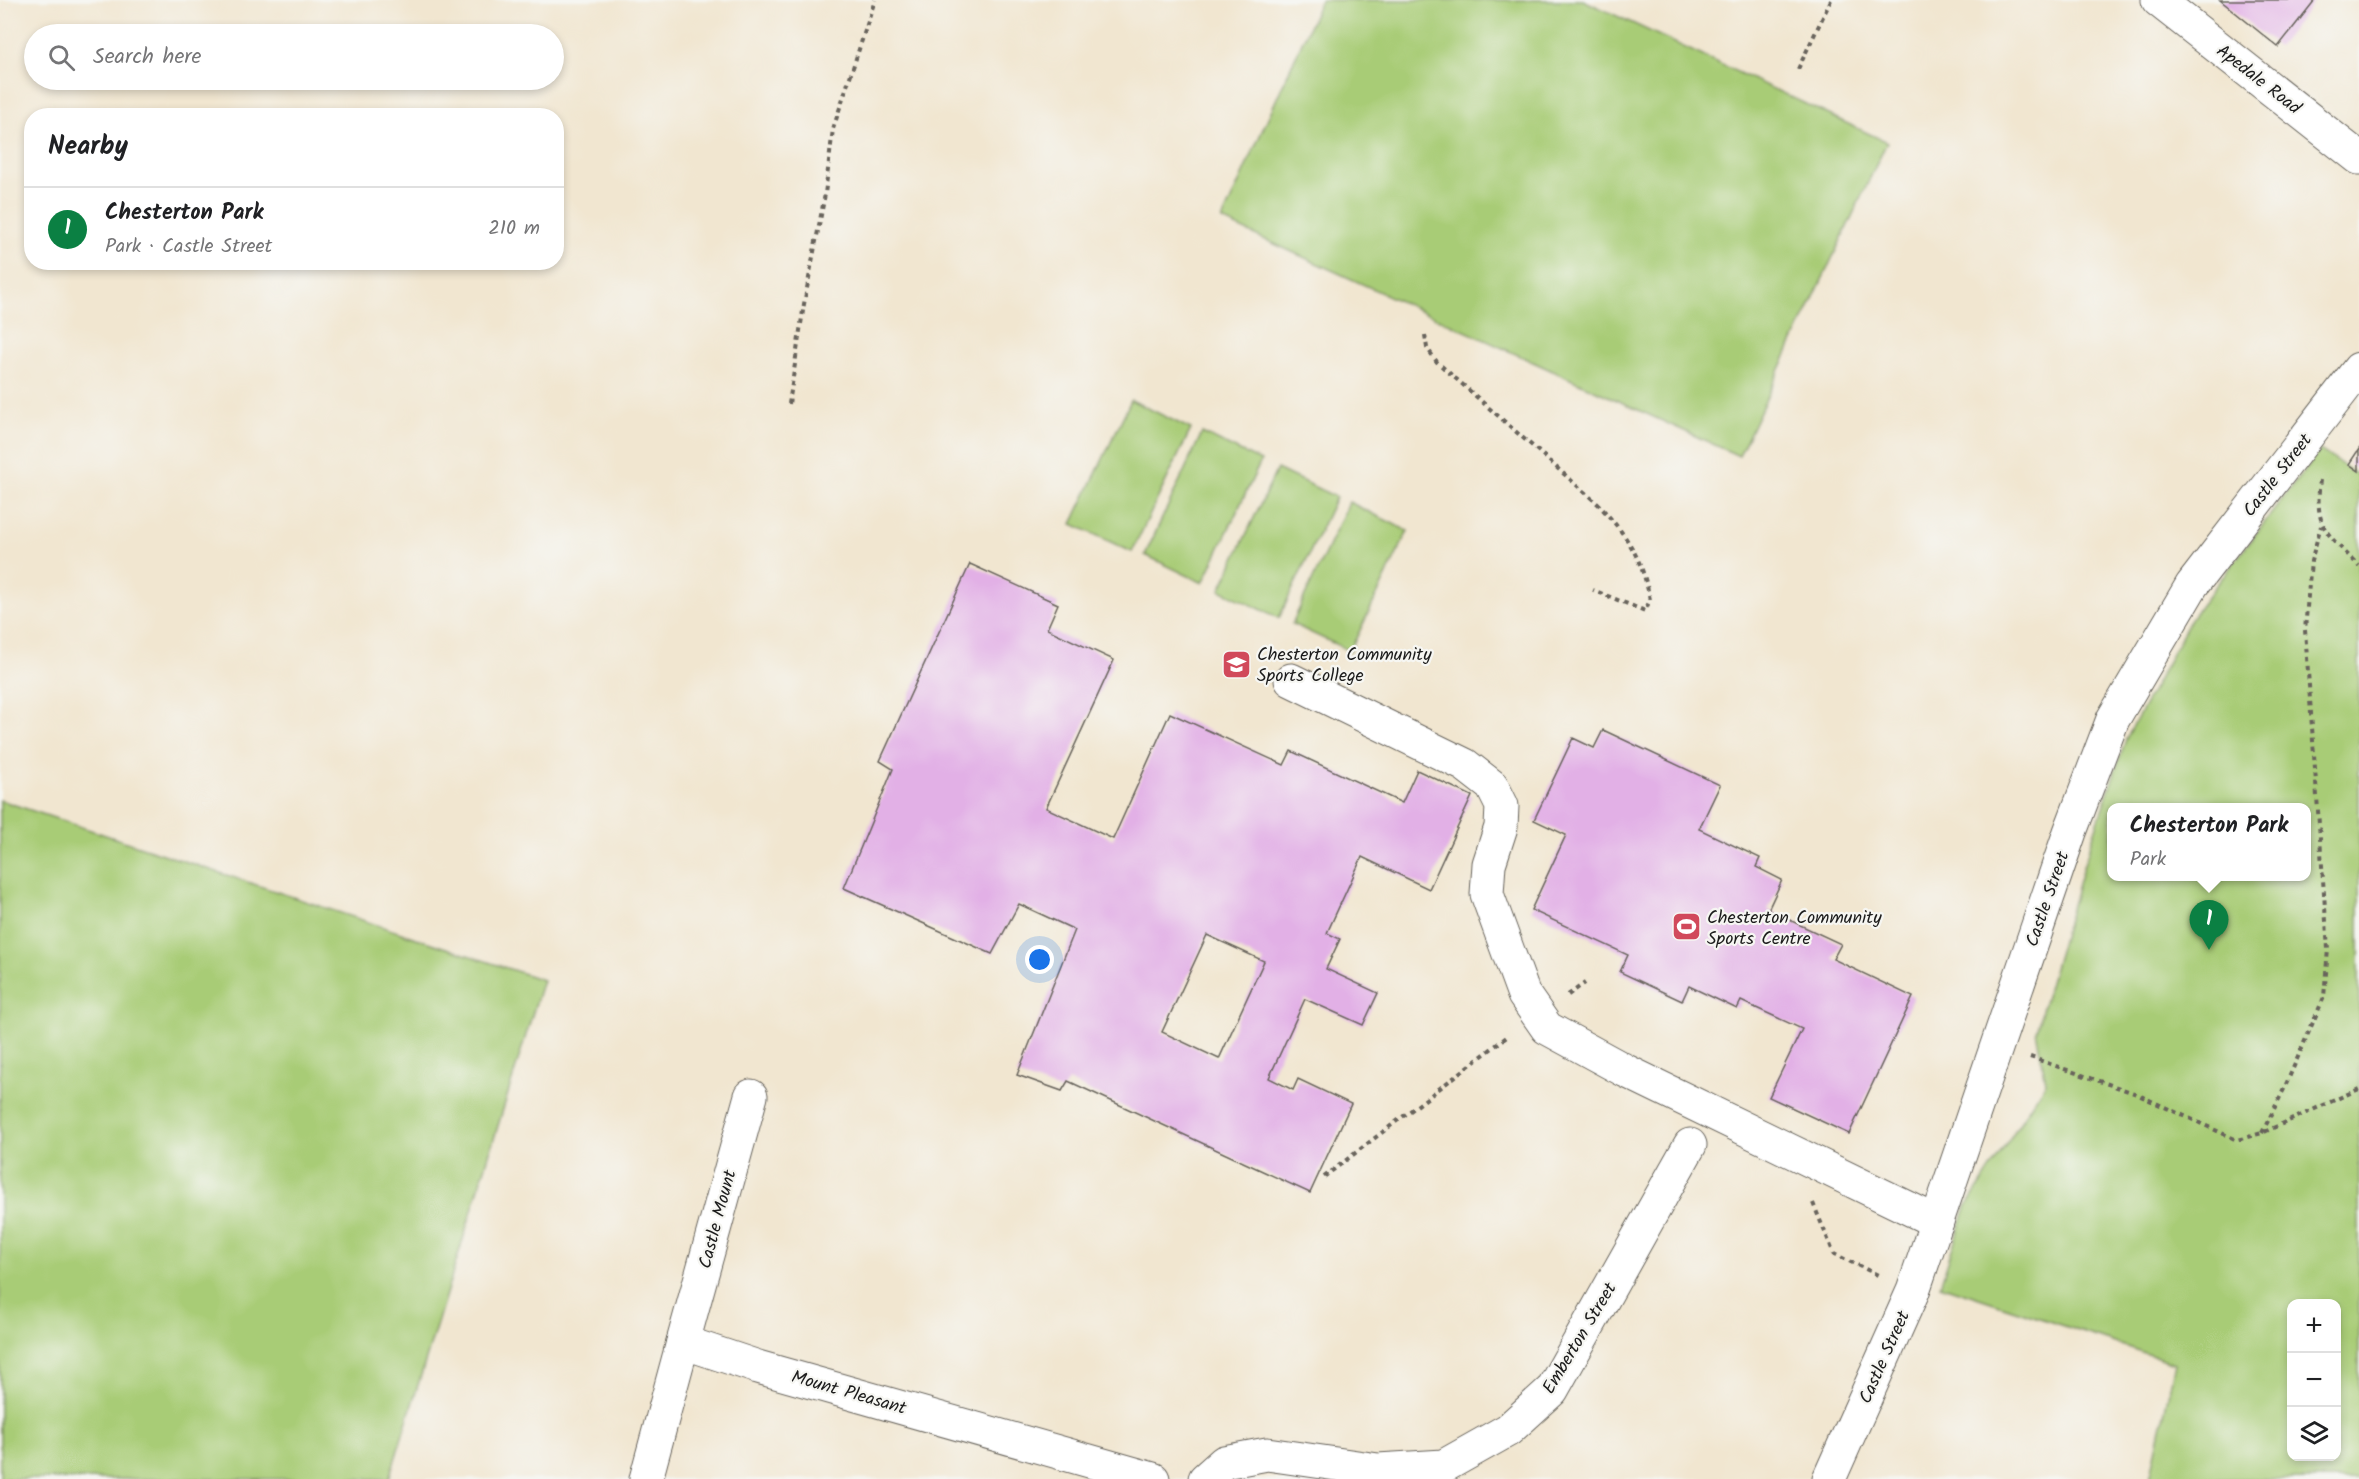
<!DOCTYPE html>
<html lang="en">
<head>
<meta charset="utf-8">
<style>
  :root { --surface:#fff; --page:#f2f2f2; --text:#202124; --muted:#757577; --line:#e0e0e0; --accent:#0b8043 }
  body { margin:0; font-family:Kalam,sans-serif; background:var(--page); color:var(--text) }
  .controls { position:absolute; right:18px; bottom:18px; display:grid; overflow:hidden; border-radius:12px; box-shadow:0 3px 9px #0003 }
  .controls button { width:54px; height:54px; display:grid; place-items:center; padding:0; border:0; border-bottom:2px solid var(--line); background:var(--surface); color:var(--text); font:30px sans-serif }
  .you { position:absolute; left:1040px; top:960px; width:21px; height:21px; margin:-15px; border:4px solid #fff; border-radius:50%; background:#1a73e8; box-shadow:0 0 0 9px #1a73e833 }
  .badge { display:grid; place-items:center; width:39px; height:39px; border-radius:50%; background:var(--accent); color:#fff; font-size:20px; font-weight:700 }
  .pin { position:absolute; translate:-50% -50px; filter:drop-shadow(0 2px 3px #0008) }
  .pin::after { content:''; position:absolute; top:32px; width:21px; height:18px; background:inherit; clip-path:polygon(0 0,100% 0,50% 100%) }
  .popup { position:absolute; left:2107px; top:803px; width:204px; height:78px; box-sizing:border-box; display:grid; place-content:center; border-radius:12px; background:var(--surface); filter:drop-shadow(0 2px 4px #0005); font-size:20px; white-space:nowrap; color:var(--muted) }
  .popup b { font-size:22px; color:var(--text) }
  .popup::after { content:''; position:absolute; left:50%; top:100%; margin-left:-12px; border:12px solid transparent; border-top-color:var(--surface) }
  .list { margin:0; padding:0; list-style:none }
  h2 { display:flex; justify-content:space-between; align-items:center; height:78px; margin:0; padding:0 24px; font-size:26px }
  h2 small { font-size:20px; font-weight:400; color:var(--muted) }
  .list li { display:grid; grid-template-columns:39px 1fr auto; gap:18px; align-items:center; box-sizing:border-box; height:84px; padding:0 24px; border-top:2px solid var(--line) }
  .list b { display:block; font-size:22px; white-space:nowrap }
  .list p { margin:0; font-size:20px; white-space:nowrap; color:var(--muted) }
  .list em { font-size:20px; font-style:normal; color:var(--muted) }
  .icon { flex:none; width:33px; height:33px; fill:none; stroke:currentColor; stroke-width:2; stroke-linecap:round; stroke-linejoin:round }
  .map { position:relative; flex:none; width:2359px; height:1479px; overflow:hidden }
  .search { position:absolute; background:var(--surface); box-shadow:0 3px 9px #0003; left:24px; top:24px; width:540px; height:66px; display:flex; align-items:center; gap:15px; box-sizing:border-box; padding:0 21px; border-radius:33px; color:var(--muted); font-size:22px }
  .panel { position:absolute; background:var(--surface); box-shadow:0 3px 9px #0003; left:24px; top:108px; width:540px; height:162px; border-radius:24px }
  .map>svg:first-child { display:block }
  .green { fill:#a8cc76; stroke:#627449; stroke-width:1.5; fill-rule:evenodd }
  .building { fill:#e2b0e6; fill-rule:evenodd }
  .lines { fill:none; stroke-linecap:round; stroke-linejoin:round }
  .minor-casing { stroke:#67635b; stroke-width:35 }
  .path { stroke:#67635b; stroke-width:4; stroke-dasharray:4.5 4.5; stroke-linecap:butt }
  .minor { stroke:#fff; stroke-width:33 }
  .labels { text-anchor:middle; stroke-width:4.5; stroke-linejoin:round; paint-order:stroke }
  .street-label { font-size:18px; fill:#1c1c1c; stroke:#f6f6f2 }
  .poi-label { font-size:18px; fill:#1c1c1c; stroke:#f6f6f2; text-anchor:start }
</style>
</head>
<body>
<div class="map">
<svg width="2359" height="1479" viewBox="0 0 2359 1479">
  <rect width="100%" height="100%" fill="#f6f6f2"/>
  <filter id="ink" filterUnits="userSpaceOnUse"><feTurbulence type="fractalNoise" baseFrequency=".0167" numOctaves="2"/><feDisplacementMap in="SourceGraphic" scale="12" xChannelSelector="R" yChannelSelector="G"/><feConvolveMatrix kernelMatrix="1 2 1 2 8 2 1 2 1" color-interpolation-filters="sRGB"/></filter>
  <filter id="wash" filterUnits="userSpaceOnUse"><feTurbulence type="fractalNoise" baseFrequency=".008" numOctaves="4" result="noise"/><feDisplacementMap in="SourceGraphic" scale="24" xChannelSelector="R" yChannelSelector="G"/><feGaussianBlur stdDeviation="1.35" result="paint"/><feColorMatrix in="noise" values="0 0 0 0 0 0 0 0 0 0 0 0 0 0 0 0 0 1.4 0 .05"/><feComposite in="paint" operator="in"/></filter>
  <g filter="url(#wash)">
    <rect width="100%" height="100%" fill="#f1e6d0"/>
    <g class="green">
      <path d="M1321,0H1583L1887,142L1739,456L1222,220Z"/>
      <path d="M1131,400L1191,429L1132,552L1072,524Z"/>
      <path d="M1202,433L1261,461L1203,583L1145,555Z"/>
      <path d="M2320,450L2359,476V1479H2150L2175,1363L1940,1285L1966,1207L2046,1082L2036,1031L2082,870L2126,739L2192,617ZM2112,808H2306V876H2112ZM2292,1304H2336V1456H2292Z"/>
      <path d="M1277,469L1336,497L1279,618L1220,590Z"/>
      <path d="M1349,502L1408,531L1350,651L1292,624Z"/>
      <path d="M0,800L543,980L389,1479H0Z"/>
    </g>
    <g id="blocks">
      <g class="building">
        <path d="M2220,0H2315L2278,47Z"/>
        <path d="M2359,449V471L2349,464Z"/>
        <path d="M970,564L1058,604L1047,629L1114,660L1046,808L1113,839L1170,713L1284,765L1291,751L1402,803L1417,770L1472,796L1429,889L1362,857L1327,933L1340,939L1326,969L1378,993L1363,1025L1305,999L1269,1078L1293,1090L1298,1079L1351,1104L1310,1193L1068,1081L1062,1091L1017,1075L1075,930L1019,904L992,954L844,888L893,769L880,761ZM1207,935L1264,961L1219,1059L1162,1032Z"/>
        <path d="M1603,730L1720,785L1699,829L1760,858L1756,867L1782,880L1768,910L1841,944L1833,959L1913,997L1849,1134L1769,1097L1802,1029L1741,1001L1737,1009L1689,986L1682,1001L1620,972L1628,955L1531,910L1566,835L1534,820L1573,738L1594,748Z"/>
      </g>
    </g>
  </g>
  <g filter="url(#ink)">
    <use href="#blocks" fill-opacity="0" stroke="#67635b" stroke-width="1.5"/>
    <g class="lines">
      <defs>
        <g id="minor">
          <path d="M2158,0L2359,158"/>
          <path d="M1291,680L1465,765L1492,786L1502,806L1501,827L1489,864L1487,894L1524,995L1547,1028L1626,1071L1937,1222"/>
          <path d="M683,1342L751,1096"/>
          <path d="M646,1479L683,1342L758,1367L1153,1479"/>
          <path d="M1205,1479L1224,1462L1267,1454L1378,1470L1444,1466L1508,1430L1552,1390L1690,1145"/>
          <path d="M1829,1479L1913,1291L2070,832L2113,719L2192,585L2359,369"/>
        </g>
      </defs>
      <use href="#minor" class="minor-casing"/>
      <g class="path">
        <path d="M1798,69L1831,0"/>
        <path d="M1425,335L1427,348L1437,362L1598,504C1627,536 1642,557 1650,600L1645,611L1593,590"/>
        <path d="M789,404L804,304L825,194L833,129L875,0"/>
        <path d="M2320,480C2314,529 2327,533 2359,566"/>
        <path d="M1568,995L1585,983"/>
        <path d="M2030,1057L2134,1093L2237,1140L2262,1133L2359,1089"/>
        <path d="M2262,1133L2284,1089L2324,997L2328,949L2305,630L2311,561L2321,526"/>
        <path d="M1324,1177L1508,1036"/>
        <path d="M1813,1203L1834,1254L1880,1276"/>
      </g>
      <use href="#minor" class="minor"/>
    </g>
  </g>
  <defs>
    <symbol id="school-square" viewBox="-11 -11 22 22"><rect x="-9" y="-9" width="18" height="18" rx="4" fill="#d1495b" stroke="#f6f6f2"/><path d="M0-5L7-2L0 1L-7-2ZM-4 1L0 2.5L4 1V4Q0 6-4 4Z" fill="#fff"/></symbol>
    <symbol id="stadium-square" viewBox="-11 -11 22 22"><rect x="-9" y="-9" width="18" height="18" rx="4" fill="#d1495b" stroke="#f6f6f2"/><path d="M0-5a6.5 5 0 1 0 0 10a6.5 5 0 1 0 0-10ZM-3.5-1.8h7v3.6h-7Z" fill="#fff"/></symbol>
  </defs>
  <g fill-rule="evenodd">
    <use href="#school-square" x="1220" y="648" width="33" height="33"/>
    <use href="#stadium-square" x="1670" y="910" width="33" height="33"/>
  </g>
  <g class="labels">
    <g class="street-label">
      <text transform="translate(2259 79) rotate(38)" y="6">Apedale Road</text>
      <text transform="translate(2277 475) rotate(-52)" y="6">Castle Street</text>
      <text transform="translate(2047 899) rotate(-71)" y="6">Castle Street</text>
      <text transform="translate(717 1219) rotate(-75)" y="6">Castle Mount</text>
      <text transform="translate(1579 1338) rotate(-59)" y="6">Emberton Street</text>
      <text transform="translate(1884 1357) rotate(-66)" y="6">Castle Street</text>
      <text transform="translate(849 1392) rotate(16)" y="6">Mount Pleasant</text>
    </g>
    <g class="poi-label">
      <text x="1257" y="660">Chesterton Community<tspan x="1257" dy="21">Sports College</tspan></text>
      <text x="1707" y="923">Chesterton Community<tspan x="1707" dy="21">Sports Centre</tspan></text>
    </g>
  </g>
</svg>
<div class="controls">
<button>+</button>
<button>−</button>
<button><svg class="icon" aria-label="layers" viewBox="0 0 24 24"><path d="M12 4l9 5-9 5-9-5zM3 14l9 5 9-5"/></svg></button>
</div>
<div class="you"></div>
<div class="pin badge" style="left:2209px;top:950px">1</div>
<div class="popup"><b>Chesterton Park</b>Park</div>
<div class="search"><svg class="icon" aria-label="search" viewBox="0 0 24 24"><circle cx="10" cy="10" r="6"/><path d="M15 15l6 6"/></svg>Search here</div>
<section class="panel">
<h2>Nearby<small></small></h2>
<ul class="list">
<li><span class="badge">1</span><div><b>Chesterton Park</b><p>Park · Castle Street</p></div><em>210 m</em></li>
</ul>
</section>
</div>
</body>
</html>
